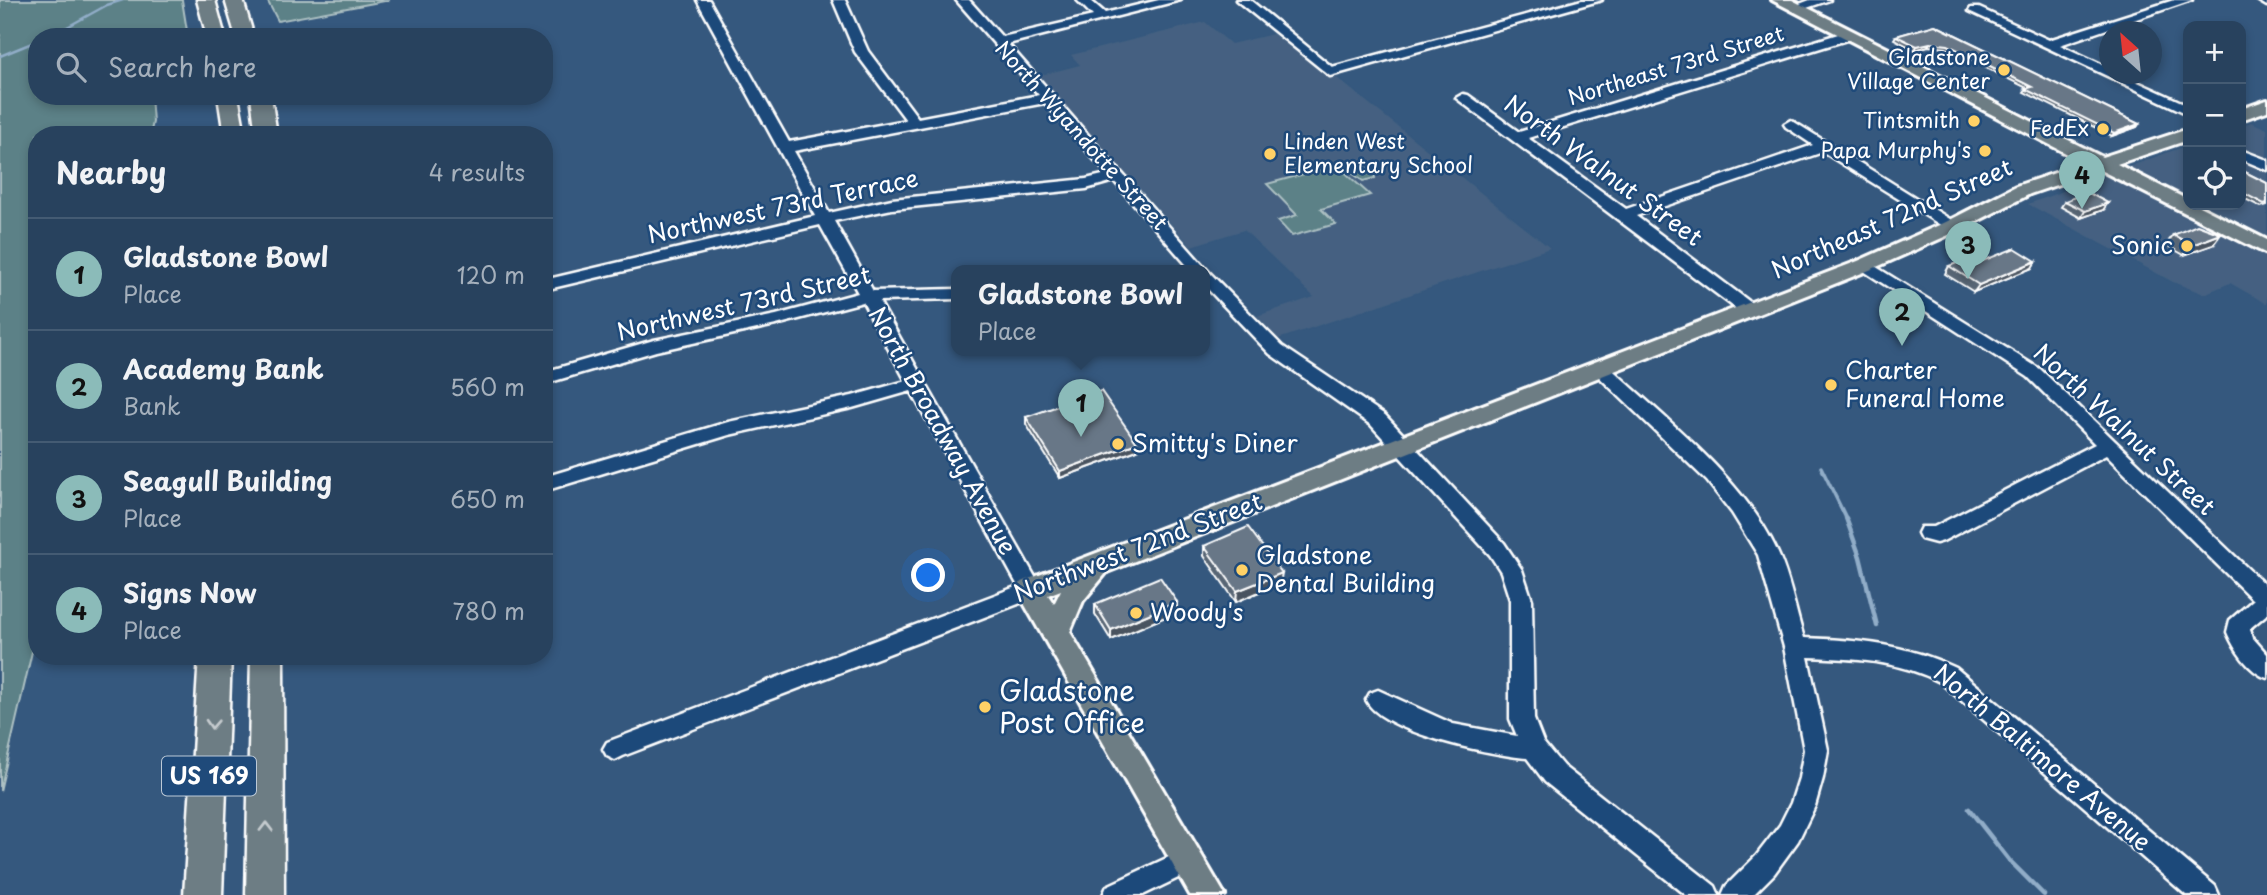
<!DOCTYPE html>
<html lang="en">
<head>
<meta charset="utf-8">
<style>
  :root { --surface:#28425e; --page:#344d67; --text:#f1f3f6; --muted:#a5b0bc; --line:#445b73; --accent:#8bbbb9 }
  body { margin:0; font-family:"Playpen Sans",sans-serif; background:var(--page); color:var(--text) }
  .controls { position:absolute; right:21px; top:21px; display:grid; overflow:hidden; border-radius:14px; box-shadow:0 4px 10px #0003 }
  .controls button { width:63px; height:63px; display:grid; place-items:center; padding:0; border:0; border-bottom:2px solid var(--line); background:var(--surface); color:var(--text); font:35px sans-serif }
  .compass { position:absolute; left:2099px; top:21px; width:63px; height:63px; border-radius:50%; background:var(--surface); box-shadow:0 4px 10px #0003; rotate:333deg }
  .you { position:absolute; left:929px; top:576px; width:24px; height:24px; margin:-18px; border:5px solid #fff; border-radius:50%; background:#1a73e8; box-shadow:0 0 0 10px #1a73e833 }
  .badge { display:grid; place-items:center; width:46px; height:46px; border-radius:50%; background:var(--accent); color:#111; font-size:23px; font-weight:700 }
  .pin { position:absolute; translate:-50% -58px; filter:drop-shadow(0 2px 4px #0008) }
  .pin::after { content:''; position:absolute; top:37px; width:24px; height:21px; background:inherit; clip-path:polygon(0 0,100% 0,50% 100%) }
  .popup { position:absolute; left:951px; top:265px; width:259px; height:91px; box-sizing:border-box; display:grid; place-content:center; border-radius:14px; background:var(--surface); filter:drop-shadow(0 2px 5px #0005); font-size:23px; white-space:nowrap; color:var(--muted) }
  .popup b { font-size:26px; color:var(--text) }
  .popup::after { content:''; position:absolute; left:50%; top:100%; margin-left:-14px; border:14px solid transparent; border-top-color:var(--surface) }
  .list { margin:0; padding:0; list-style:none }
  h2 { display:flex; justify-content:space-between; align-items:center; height:91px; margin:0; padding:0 28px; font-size:30px }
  h2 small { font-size:23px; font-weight:400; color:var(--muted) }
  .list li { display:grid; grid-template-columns:46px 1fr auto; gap:21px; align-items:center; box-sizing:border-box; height:112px; padding:0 28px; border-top:2px solid var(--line) }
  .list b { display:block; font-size:26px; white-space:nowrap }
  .list p { margin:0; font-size:23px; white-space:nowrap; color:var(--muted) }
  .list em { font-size:23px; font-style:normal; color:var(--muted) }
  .icon { flex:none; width:38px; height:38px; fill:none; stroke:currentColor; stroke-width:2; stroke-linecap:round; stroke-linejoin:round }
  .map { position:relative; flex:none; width:2267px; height:895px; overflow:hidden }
  .search { position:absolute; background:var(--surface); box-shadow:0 4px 10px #0003; left:28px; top:28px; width:525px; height:77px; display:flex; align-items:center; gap:18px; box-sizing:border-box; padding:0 24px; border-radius:28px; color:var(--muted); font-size:26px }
  .panel { position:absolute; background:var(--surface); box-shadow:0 4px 10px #0003; left:28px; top:126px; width:525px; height:539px; border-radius:28px }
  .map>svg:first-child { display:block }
  .built { fill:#446181 }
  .green { fill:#5b8187; stroke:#adc0c3; stroke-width:2 }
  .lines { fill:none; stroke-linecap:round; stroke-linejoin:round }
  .stream-far2 { stroke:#91adc8; stroke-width:2.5 }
  .stream-far1 { stroke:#91adc8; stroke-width:3.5 }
  .stream { stroke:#91adc8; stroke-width:4.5 }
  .minor-casing { stroke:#fff; stroke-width:5 }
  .major-casing { stroke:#fff; stroke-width:6 }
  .highway-casing { stroke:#fff; stroke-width:5 }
  .minor { fill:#1f4a7a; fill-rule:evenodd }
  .major { fill:#6d7d84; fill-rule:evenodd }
  .highway { fill:#6d7d84; fill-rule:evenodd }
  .wall { fill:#596674; stroke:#fff; stroke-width:2 }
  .shaded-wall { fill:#49535e; stroke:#fff; stroke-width:2 }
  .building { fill:#687787; stroke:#fff; stroke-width:2 }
  .oneway { stroke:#c5cbce }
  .poi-dot { fill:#ffd166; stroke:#1f4a7a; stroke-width:2.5 }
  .labels { text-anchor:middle; stroke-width:5; stroke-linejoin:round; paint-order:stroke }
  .far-poi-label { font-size:21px; fill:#fff; stroke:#1f4a7a; text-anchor:end }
  .far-street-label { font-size:21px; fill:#fff; stroke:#1f4a7a }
  .shield { fill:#1f4a7a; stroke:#bcc9d7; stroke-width:2 }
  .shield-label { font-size:23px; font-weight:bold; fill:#fff }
  .street-label { font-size:24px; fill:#fff; stroke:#1f4a7a }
  .poi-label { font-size:24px; fill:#fff; stroke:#1f4a7a; text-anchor:start }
  .near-poi-label { font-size:28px; fill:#fff; stroke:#1f4a7a; text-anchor:start }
</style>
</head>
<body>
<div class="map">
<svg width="2267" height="895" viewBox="0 0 2267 895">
  <rect width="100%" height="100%" fill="#35587e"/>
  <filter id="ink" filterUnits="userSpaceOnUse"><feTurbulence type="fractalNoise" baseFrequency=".0143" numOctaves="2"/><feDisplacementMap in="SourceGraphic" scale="14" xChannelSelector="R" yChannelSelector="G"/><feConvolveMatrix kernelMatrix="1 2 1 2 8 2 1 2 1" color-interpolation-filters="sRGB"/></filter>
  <g filter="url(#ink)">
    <g class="built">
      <path d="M1205,22L1231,44L1273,34L1327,76L1337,78L1550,248L1278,339L1257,316L1314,297L1244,230L1191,246L1037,76L1080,65L1071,55Z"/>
      <path d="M2251,122L2267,129V304L2230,283L2204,294L2173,282L2028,204L2188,145V205H2241V126Z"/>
    </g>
    <g class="green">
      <path d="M0,0H182L188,37H37V96H151L153,122L150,135H37V630L0,791Z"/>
      <path d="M267,0H390L278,21Z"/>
      <path d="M1356,160L1374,173L1375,178L1363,181L1342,166L1339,167L1370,195L1321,209L1336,224L1292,236L1278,221L1297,215L1267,184Z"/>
    </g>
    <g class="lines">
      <g class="stream-far2">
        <path d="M49,37L107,5L123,0"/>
        <path d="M0,56L37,41"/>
      </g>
      <path class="stream-far1" d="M1821,467L1847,520"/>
      <g class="stream">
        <path d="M1846,518L1860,557L1877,626"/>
        <path d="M1969,809L2009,860L2044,895"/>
      </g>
      <defs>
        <g id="minor">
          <path d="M697,0H709L789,142L906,120L855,52L833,0H845L868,51L918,118L1039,95L956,0H969L1002,37L1093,16L1077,0H1090L1105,13L1159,0H1181L1008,44L1209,272L1282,346L1385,415L1504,543L1522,570L1532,600L1534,719L1543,742L1563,766L1715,886L1719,895H1686L1545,782L1527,758C1492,755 1382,733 1366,700L1370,693L1378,690L1453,724L1517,736L1510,719V600L1501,572L1490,555L1371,425L1270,354L1205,286V271H1192L1114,181L1086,189L892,209L834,221L873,291L957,289V299L879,301L1039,584L1042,590L1039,596L623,756L615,760L607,756L603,749L607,742L1018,586L911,391L852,408L729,435L544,491V477L728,422L852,396L906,381L863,302L776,325L656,351L544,384V372L654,340L776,315L858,293L820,225L544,290V280L815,216ZM1045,103L1107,174L1086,179L892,199L829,213L794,151Z"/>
          <path d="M1236,0H1250L1332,67L1582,0H1602L1330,76Z"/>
          <path d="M1810,0H1830L1795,12L1789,8Z"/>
          <path d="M2174,0H2192L2060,45L2110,68V74H2120L2188,105V114L1969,11L1971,8H1979L2049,40Z"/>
          <path d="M2257,0H2267V6Z"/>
          <path d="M1848,31L1854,35L1853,38L1528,138L1626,209L1813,145L1786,127L1784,124L1791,120L1961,226L1953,231L1947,229L1823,152L1636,216L1754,305L1757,309L1754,313H1742L1456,98L1463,94L1468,95L1519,132Z"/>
          <path d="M2241,150L2267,160V170L2241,159Z"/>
          <path d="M1865,260L2040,369L2267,587V614L2249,629L2252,637L2267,654V678C2249,672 2234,649 2227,632L2230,620L2253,600L2106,455L1943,541L1936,543L1921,539L1918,533L1921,527H1934L2095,444L2028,377L1859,268L1857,265L1859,262Z"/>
          <path d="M1599,361L1605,363C1663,417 1744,479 1777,551C1790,578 1795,610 1804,638C1858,640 1906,644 1956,668L2215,886L2219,895H2186L1940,682C1897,660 1855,659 1808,657L1828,750L1823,778L1815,806L1798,841L1774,874L1753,895H1722L1726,886L1756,856L1780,825L1791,803L1799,778L1804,750L1784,647L1758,555L1732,513L1707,481L1593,371L1590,367Z"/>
          <path d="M1188,848L1197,851L1201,860L1197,869L1143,895H1103L1107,886Z"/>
        </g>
        <g id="major">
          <path d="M1772,0H1792L2102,157L2188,129V140L2117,164L2188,200V205H2197L2267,240V254L2100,170L2030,194L1960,230L1872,269L1107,572L1083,601L1070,632L1225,895H1190L1021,598L1017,590L1021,582L1858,261L1946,222L2016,186L2085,163ZM1061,590L1054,604L1048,595Z"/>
          <path d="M2267,100V111L2241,120V109Z"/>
        </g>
        <g id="highway">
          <path d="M197,0H215L225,37H207Z"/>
          <path d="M225,0H243L254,37H236Z"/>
          <path d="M218,96H238L245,135H224Z"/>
          <path d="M251,96H271L277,135H256Z"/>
          <path d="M199,656H231L222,895H184Z"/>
          <path d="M251,656H283L284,895H246Z"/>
        </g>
      </defs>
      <use href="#minor" class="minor-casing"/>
      <use href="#major" class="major-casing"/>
      <use href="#highway" class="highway-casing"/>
      <use href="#minor" class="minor"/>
      <use href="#major" class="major"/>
      <use href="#highway" class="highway"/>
    </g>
    <g class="wall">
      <path d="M1935,25L2139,124L2137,127L2112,136L2024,92L2027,88L1946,48L1928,46L1915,50L1894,39L1896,36Z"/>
      <path d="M2241,170L2267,183V205L2261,207L2241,197Z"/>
      <path d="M2065,201L2103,210L2081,218L2061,207Z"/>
      <path d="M2173,235L2213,245L2184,255L2166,245Z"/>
      <path d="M1975,264L2032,268L1974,292L1945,274L1949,266Z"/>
      <path d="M1026,417L1137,450L1060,478L1026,424Z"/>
      <path d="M1204,546L1280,583L1236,602L1204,556Z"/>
      <path d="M1095,604L1177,612L1111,640L1095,614Z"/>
    </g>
    <g class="shaded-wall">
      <path d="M1930,43L1928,46L1915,50L1917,46Z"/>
      <path d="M2139,124L2137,127L2112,136L2114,133Z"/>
      <path d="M2108,203L2103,210L2081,218L2085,211Z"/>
      <path d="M2221,234L2213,245L2184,255L2192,245Z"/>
      <path d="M2036,261L2032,268L1974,292L1979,285Z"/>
      <path d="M1137,443V450L1060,478V471Z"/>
      <path d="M1282,573L1280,583L1236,602L1237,591Z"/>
      <path d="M1177,602V612L1111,640V630Z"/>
    </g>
    <g class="building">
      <path d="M1935,25L2139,124L2114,133L2025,89L2032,87L1948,45L1930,43L1917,46L1896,36Z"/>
      <path d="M2241,170L2267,183V203L2264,204L2241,192Z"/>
      <path d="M2087,192L2108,203L2085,211L2065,201Z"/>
      <path d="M2197,225L2221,234L2192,245L2173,235Z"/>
      <path d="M2015,248L2036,261L1979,285L1949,266L1967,259L1975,264Z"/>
      <path d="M1101,391L1137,443L1060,471L1026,417Z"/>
      <path d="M1248,527L1282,573L1237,591L1204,546Z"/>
      <path d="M1160,577L1177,602L1111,630L1095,604Z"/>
    </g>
    <defs><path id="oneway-chevron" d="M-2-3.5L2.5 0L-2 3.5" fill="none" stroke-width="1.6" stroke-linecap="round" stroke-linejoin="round" transform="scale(1.75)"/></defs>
    <g class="oneway">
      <use href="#oneway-chevron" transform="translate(212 724) rotate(93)"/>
      <use href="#oneway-chevron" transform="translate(266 827) rotate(-90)"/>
    </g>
  </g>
  <g class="poi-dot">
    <circle cx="2004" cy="70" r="7"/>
    <circle cx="1974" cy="121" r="7"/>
    <circle cx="2103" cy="129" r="7"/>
    <circle cx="1985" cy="151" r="7"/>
    <circle cx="1270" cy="154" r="7"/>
    <circle cx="2187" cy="246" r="7"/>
    <circle cx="1831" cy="385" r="7"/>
    <circle cx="1118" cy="444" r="7"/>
    <circle cx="1242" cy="570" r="7"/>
    <circle cx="1136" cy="613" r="7"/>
    <circle cx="985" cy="707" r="7"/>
  </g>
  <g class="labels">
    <g class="far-poi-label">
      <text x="1990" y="65">Gladstone<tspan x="1990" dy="24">Village Center</tspan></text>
      <text x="1960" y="128">Tintsmith</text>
      <text x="2089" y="136">FedEx</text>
      <text x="1284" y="149" text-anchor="start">Linden West<tspan x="1284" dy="24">Elementary School</tspan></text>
      <text x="1971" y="158">Papa Murphy's</text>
    </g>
    <g class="far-street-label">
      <text transform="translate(1676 66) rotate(-17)" y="7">Northeast 73rd Street</text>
      <text transform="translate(1081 136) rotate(48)" y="7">North Wyandotte Street</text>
    </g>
    <rect class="shield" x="162" y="756.5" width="94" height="39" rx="5"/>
    <g class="shield-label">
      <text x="209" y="784">US 169</text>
    </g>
    <g class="street-label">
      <text transform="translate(1603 171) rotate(36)" y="8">North Walnut Street</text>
      <text transform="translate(783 207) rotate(-12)" y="8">Northwest 73rd Terrace</text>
      <text transform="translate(1892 219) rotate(-24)" y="8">Northeast 72nd Street</text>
      <text transform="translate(744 304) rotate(-13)" y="8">Northwest 73rd Street</text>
      <text transform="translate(2124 430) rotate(43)" y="8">North Walnut Street</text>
      <text transform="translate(942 431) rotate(61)" y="8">North Broadway Avenue</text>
      <text transform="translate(1138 548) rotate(-21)" y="8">Northwest 72nd Street</text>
      <text transform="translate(2042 758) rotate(40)" y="8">North Baltimore Avenue</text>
    </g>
    <g class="poi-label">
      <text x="2173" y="254" text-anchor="end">Sonic</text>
      <text x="1845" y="379">Charter<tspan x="1845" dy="28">Funeral Home</tspan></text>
      <text x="1132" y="452">Smitty's Diner</text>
      <text x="1256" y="564">Gladstone<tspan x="1256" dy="28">Dental Building</tspan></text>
      <text x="1150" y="621">Woody's</text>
    </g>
    <g class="near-poi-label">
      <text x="999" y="701">Gladstone<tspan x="999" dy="32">Post Office</tspan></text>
    </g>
  </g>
</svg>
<div class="controls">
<button>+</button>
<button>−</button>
<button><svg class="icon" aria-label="locate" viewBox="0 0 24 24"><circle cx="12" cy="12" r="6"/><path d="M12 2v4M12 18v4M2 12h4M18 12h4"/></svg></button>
</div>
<svg class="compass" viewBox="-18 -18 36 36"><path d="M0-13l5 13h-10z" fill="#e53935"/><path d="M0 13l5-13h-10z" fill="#a5b0bc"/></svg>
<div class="you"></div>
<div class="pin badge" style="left:1081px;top:437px">1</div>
<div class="popup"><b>Gladstone Bowl</b>Place</div>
<div class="pin badge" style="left:1902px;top:346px">2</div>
<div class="pin badge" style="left:1968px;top:279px">3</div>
<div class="pin badge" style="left:2082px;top:209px">4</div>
<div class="search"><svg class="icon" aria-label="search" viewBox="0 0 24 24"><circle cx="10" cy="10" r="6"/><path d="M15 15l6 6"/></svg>Search here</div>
<section class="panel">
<h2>Nearby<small>4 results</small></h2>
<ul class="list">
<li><span class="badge">1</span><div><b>Gladstone Bowl</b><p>Place</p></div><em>120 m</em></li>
<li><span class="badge">2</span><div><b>Academy Bank</b><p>Bank</p></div><em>560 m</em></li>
<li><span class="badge">3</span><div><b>Seagull Building</b><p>Place</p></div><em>650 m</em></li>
<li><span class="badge">4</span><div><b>Signs Now</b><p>Place</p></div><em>780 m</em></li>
</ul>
</section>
</div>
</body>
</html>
